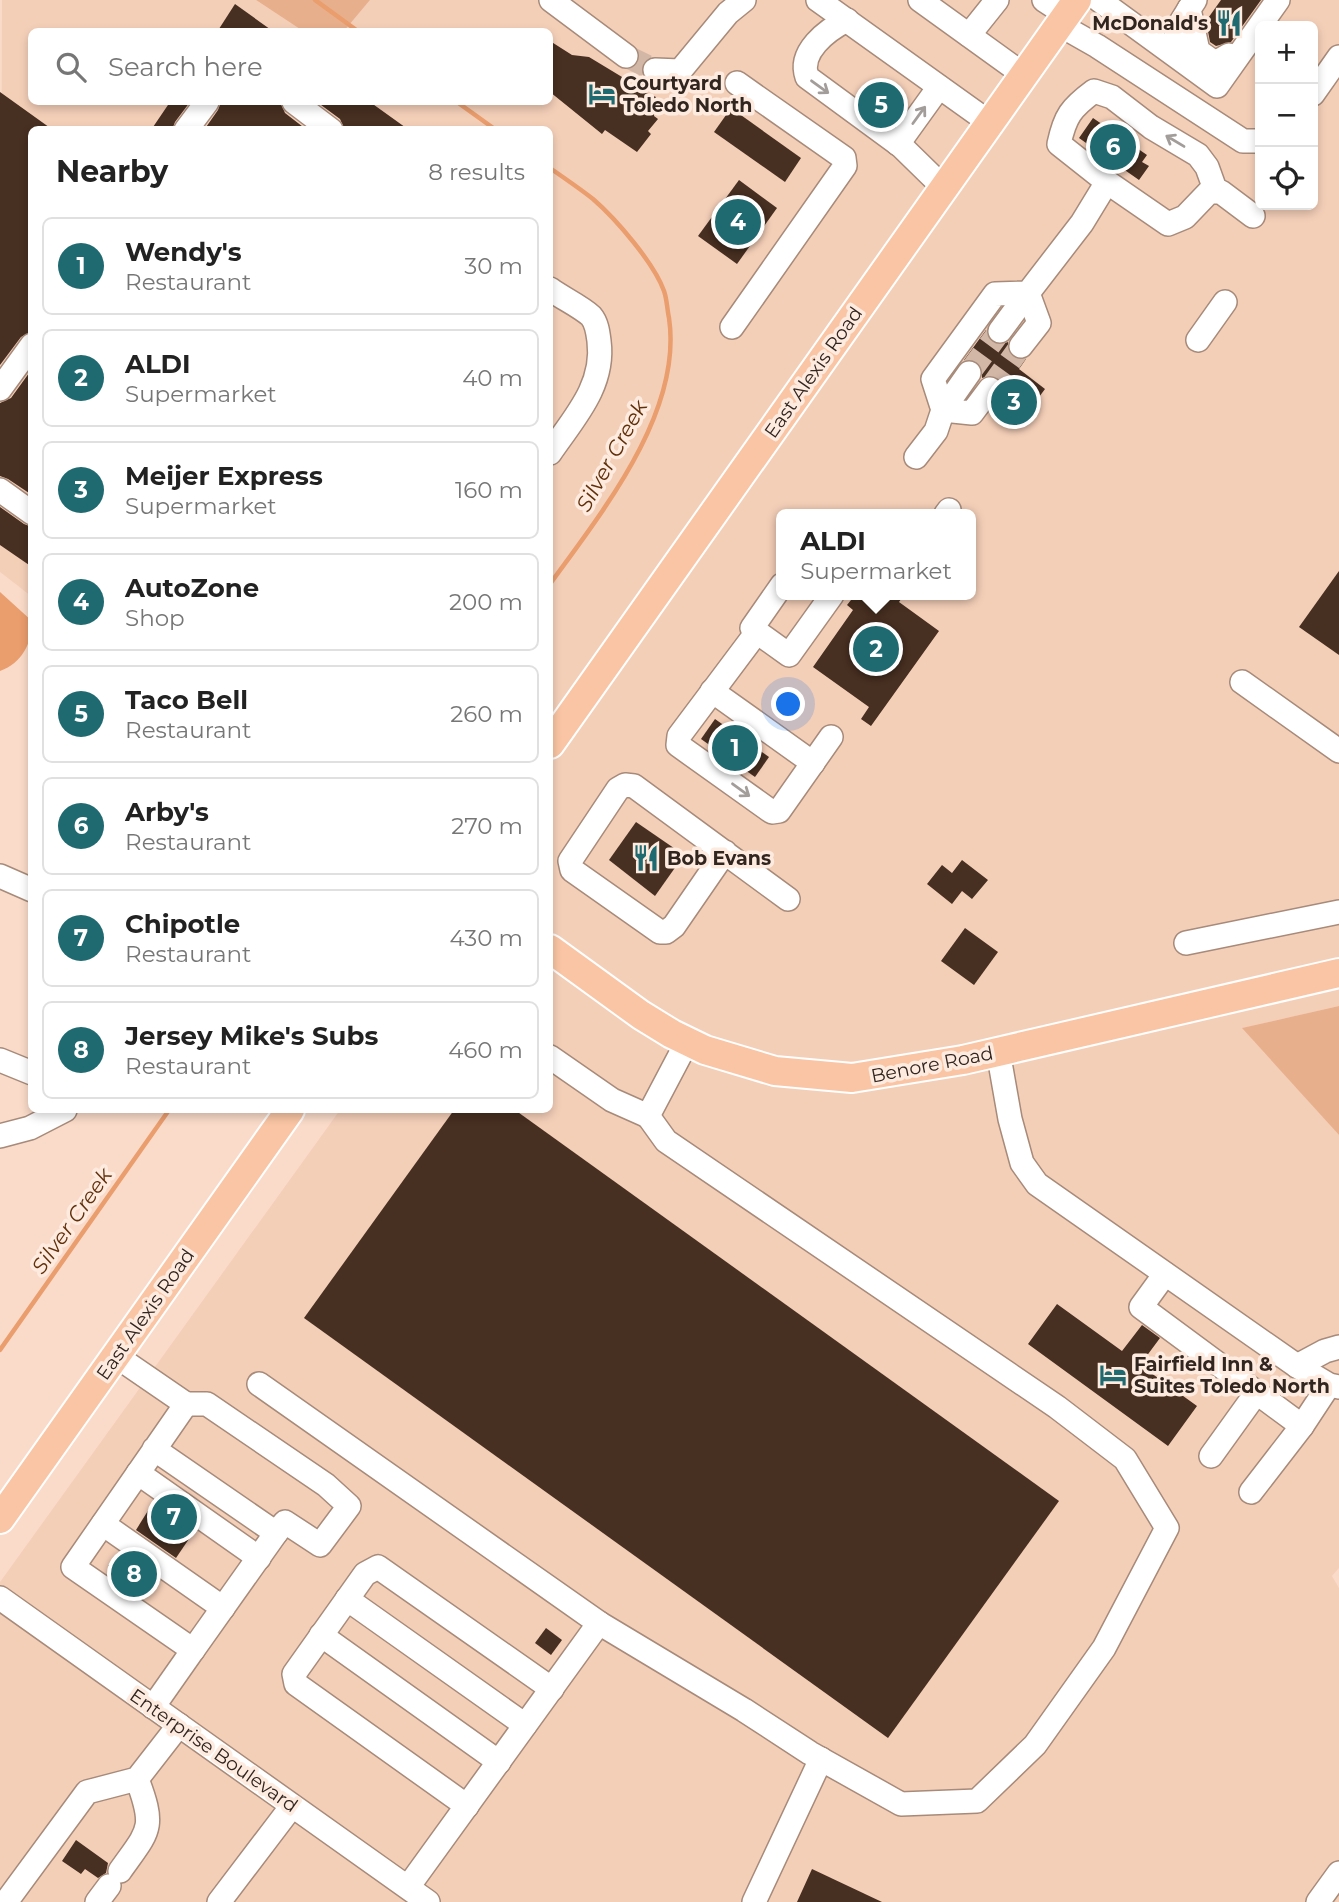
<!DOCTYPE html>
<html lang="en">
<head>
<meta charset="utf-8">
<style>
  :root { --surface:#fff; --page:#f2f2f2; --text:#222; --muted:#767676; --line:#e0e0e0; --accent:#1e6a70 }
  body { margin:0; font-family:Montserrat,sans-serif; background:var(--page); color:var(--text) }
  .controls { position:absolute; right:21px; top:21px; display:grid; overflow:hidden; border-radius:10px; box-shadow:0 4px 10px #0003 }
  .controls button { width:63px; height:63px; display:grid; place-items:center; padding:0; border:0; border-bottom:2px solid var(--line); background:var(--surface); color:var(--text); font:35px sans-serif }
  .you { position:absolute; left:789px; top:705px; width:24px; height:24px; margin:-18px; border:5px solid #fff; border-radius:50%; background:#1a73e8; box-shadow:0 0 0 10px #1a73e833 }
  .badge { display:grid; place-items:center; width:46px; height:46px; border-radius:50%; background:var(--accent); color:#fff; font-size:23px; font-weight:700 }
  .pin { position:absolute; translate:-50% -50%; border:4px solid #fff; box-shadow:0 2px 7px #0006 }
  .popup { position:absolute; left:776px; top:509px; width:200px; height:91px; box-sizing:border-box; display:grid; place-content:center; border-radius:10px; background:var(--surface); filter:drop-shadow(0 2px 5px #0005); font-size:23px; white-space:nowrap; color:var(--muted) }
  .popup b { font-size:26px; color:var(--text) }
  .popup::after { content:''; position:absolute; left:50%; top:100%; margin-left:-14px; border:14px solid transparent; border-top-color:var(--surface) }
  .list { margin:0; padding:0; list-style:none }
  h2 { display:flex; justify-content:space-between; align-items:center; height:91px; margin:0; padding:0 28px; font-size:30px }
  h2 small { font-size:23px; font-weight:400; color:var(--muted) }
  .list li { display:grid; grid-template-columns:46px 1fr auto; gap:21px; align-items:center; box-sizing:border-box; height:98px; margin:0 14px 14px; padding:0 14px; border:2px solid var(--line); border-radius:10px }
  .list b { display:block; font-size:26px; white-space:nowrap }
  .list p { margin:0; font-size:23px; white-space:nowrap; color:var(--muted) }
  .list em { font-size:23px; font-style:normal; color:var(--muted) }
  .icon { flex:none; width:38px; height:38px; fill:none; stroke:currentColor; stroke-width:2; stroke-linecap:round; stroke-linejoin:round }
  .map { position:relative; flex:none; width:1339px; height:1902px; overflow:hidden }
  .search { position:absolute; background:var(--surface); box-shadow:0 4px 10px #0003; left:28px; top:28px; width:525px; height:77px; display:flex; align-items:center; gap:18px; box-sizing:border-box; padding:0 24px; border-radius:10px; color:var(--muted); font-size:26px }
  .panel { position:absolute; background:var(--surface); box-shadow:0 4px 10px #0003; left:28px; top:126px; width:525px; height:987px; border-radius:10px }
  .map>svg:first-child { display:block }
  .built { fill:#f4cfb8; fill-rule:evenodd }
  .green { fill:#e8af8c }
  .water { fill:#ea9d6d }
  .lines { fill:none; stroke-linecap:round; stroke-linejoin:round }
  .stream { stroke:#ea9d6d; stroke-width:4.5 }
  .building { fill:#472f21 }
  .minor-tunnel { stroke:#d2b7a7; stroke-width:23; stroke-dasharray:23 11; stroke-linecap:butt }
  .minor-casing { stroke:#a78a79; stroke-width:26 }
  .major-casing { stroke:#fff; stroke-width:32 }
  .minor { stroke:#fff; stroke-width:23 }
  .major { stroke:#f9c5a4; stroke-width:28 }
  .oneway { stroke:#a29d9a }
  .labels { text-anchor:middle; stroke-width:7; stroke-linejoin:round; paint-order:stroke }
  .poi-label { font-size:19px; font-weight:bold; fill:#31251f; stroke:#feebe0; text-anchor:start }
  .street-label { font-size:19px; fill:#31251f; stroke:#feebe0 }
  .water-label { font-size:21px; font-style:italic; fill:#61300a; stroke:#feebe0 }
</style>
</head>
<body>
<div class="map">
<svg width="1339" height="1902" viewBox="0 0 1339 1902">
  <rect width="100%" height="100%" fill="#fadbc9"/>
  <path class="built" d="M2,0H256L303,31L32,32V102H550V32L344,31L370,0H1339V1006L1243,1028L1339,1135V1568L1332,1576L1339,1588V1902H0V1582L340,1110H550V130H32L31,596L0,572ZM1260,26H1313V205H1260ZM782,514H970V595H782Z"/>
  <g class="green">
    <path d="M256,0H370L344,31H303Z"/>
    <path d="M1339,1006V1135L1242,1028Z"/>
  </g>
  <path class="water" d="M0,592L32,621C32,643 22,663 0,671Z"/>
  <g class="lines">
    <g class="stream">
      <path d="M315,0L359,32"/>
      <path d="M457,102L496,130"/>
      <path d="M550,168C564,178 579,188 593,199C616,219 654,263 664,291C667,299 667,309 669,318C683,412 602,512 550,584"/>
      <path d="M0,1350L169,1110"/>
    </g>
  </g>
  <g class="building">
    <path d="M1221,0H1261L1231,42L1216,46L1210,42L1206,21Z"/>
    <path d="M235,4L274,32H217Z"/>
    <path d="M550,41L572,55L589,57L627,80L624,84L656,97L654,116L658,119L648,131L651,134L637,152L605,130L602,134L550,92Z"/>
    <path d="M872,81L906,106L894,123L859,98Z"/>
    <path d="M0,92L53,130H32V331L21,337L0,365Z"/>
    <path d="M170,102H190L175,122L172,130H151Z"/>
    <path d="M221,102H280L285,113L307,130H204L218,110Z"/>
    <path d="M317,102H370L409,130H345L340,119Z"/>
    <path d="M731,108L801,158L785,182L714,132Z"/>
    <path d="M1093,118L1147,155L1142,162L1149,166L1139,180L1079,138Z"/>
    <path d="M739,180L777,208L737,264L698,236Z"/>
    <path d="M986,330L991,342L999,345L1008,342V351L1012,357L1018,360L1026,359L1019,369L1045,389L1015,429L991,411L1002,397L1004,390L1003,383L992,375L982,378V368L978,362L971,359L964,360Z"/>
    <path d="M32,369V495L8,479L0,476V403L11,398Z"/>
    <path d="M0,507L24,524L32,527V567L0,545Z"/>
    <path d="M1339,571V655L1299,627Z"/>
    <path d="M855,595H904L899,602L939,631L871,726L861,719L869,707L813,667L853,610L847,605Z"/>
    <path d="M715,719L769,757L755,777L701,739Z"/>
    <path d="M636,822L684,855L655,896L609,860Z"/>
    <path d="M962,860L988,880L972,899L962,891L952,904L927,884L942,865L952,873Z"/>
    <path d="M965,928L998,952L974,985L941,961Z"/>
    <path d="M454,1110H515L1059,1501L888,1738L304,1318Z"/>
    <path d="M1057,1304L1122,1351L1142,1325L1160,1338L1140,1365L1197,1406L1168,1446L1028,1344Z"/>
    <path d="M154,1501L195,1530L176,1558L136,1530Z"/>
    <path d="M118,1553L160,1581L149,1596L108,1566Z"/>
    <path d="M546,1628L562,1640L551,1655L535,1643Z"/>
    <path d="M76,1840L108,1863L106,1873L98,1878L85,1869L81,1874L62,1861Z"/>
    <path d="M812,1869L882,1902H797Z"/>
  </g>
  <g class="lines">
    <g class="minor-tunnel">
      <path d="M626,56L655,70"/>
      <path d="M969,373L1000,331"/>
      <path d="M990,389L1021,346"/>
    </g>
    <defs>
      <g id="minor">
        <path d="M551,0L626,56"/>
        <path d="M818,0L990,123"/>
        <path d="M920,0L1024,75"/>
        <path d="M1044,0L1067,15"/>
        <path d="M1099,0L1217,86L1278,0"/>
        <path d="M1195,0L1189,9L1198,51L1215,63L1229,55"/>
        <path d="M1189,9L1176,30V40L1184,49L1198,51"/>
        <path d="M847,20C827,30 798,52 807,77L901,146L944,188"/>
        <path d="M1060,25L1097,46L1243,141H1260"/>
        <path d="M969,35L997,0"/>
        <path d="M655,70L680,71L728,13L744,0"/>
        <path d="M1313,94L1339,57"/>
        <path d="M294,102L331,130"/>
        <path d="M186,130L207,102"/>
        <path d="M898,144L939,87"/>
        <path d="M1216,192L1207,167L1198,155L1151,127L1112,97L1094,91C1071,108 1065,116 1059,144L1107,182L1168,224L1185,217L1209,192H1221L1253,216"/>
        <path d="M550,289C562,298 580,306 591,316C597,323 598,333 599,341C605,386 573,419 550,453"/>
        <path d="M732,327L845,166L844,158L737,83"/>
        <path d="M1000,331L1028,293"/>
        <path d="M1198,340L1225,302"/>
        <path d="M1021,346L1039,323L1028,293"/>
        <path d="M969,373L943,410L972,413L990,389"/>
        <path d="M0,389L32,345"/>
        <path d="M916,457L936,431L943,410L933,379L995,294L1028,293L1082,223L1107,182"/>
        <path d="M0,490L32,513"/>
        <path d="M946,514L949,510"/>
        <path d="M782,585L752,628L757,632L679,736L678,745L772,812L779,811L831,737"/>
        <path d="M757,632L789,655L832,595"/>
        <path d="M1242,682L1339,751"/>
        <path d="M712,691L813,763"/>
        <path d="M725,852L674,926L666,932H660L572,870L570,861L618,789L625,785L634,786L788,899"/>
        <path d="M0,876L32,890"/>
        <path d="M1186,943L1339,912"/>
        <path d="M998,1051L1010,1119L1022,1163L1037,1184L1297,1366L1329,1385L1339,1387"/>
        <path d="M550,1057L612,1100L648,1116"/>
        <path d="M0,1060L32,1073"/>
        <path d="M0,1136L30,1128L65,1110"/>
        <path d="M1165,1274L1141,1307L1302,1426L1329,1385"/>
        <path d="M116,1356L186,1404L73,1567L193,1650L276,1533L154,1449"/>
        <path d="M1297,1366L1325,1351L1339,1347"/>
        <path d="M259,1384L599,1623L408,1887"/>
        <path d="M186,1404H207L326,1485L349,1506L320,1545L285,1522L276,1533"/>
        <path d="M1211,1456L1257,1392"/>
        <path d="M138,1473L259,1558"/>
        <path d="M1251,1492L1302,1426"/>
        <path d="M103,1524L223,1608"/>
        <path d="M0,1598L428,1902"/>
        <path d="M347,1599L525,1725"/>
        <path d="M599,1623L744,1710L810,1753L901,1804L977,1801L1035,1745L1104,1648L1167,1528L1125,1459L1057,1407L666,1141L648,1116L687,1042"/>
        <path d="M321,1635L499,1762"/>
        <path d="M153,1707L193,1650"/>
        <path d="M467,1806L296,1684L294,1674L365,1574L378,1567L552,1689"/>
        <path d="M120,1871C149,1830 156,1829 137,1779"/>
        <path d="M6,1902L87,1792L137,1779L179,1725"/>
        <path d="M97,1902L109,1886"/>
        <path d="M219,1902L292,1806"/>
        <path d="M754,1902L821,1759"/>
        <path d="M1318,1902L1339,1873"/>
      </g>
      <g id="major">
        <path d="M550,744L1077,0"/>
        <path d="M550,949L641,1015L672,1034L705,1050L775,1071L852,1078L963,1060L1339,973"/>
        <path d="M0,1519L290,1110"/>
      </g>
    </defs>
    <use href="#minor" class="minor-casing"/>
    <use href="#major" class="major-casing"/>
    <use href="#minor" class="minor"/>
    <use href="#major" class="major"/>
  </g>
  <defs><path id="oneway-shaft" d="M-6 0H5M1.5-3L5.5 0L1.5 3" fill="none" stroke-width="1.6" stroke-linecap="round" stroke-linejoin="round" transform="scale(1.75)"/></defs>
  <g class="oneway">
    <use href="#oneway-shaft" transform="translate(820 87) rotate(36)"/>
    <use href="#oneway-shaft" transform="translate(919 115) rotate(-54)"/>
    <use href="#oneway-shaft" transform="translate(1175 141) rotate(-149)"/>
    <use href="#oneway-shaft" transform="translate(741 790) rotate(36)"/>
  </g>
  <defs>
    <symbol id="restaurant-bare" viewBox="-9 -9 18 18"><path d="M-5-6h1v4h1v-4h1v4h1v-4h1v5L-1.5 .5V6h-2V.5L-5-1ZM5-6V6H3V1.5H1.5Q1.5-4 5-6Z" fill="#1e6a70" stroke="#feebe0" stroke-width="2.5" paint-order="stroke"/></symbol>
    <symbol id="hotel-bare" viewBox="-9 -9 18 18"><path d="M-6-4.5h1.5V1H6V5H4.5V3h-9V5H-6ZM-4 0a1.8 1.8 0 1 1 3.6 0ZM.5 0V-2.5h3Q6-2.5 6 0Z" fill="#1e6a70" stroke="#feebe0" stroke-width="2.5" paint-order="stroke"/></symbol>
  </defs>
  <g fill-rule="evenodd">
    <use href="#restaurant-bare" x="1210" y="4" width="38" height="38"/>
    <use href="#hotel-bare" x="583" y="75" width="38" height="38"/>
    <use href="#restaurant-bare" x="627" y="839" width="38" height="38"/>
    <use href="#hotel-bare" x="1094" y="1356" width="38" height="38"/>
  </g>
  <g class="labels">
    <g class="poi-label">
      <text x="1208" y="30" text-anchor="end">McDonald's</text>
      <text x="623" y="90">Courtyard<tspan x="623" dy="22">Toledo North</tspan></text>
      <text x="667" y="865">Bob Evans</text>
      <text x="1134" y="1371">Fairfield Inn &amp;<tspan x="1134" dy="22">Suites Toledo North</tspan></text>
    </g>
    <g class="street-label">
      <text transform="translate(813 372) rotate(-55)" y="7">East Alexis Road</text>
      <text transform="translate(932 1064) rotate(-11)" y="7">Benore Road</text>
      <text transform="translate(145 1314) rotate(-55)" y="7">East Alexis Road</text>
      <text transform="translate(214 1750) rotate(35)" y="7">Enterprise Boulevard</text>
    </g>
    <g class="water-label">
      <text transform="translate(612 456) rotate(-61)" y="7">Silver Creek</text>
      <text transform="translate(72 1221) rotate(-55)" y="7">Silver Creek</text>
    </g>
  </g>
</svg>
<div class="controls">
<button>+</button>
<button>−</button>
<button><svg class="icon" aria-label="locate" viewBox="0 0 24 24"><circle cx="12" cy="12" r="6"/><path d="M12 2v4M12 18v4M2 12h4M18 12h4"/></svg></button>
</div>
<div class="you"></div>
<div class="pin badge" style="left:735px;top:748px">1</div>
<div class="pin badge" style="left:876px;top:649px">2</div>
<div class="popup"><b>ALDI</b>Supermarket</div>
<div class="pin badge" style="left:1014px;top:402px">3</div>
<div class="pin badge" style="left:738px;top:222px">4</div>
<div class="pin badge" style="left:881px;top:105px">5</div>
<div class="pin badge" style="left:1113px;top:147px">6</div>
<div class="pin badge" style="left:174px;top:1517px">7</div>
<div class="pin badge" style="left:134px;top:1574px">8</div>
<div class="search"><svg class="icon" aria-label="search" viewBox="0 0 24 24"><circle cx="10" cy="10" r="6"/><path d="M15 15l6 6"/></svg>Search here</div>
<section class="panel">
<h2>Nearby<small>8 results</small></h2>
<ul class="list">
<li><span class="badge">1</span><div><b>Wendy's</b><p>Restaurant</p></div><em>30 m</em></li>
<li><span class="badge">2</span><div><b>ALDI</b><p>Supermarket</p></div><em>40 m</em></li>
<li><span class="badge">3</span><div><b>Meijer Express</b><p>Supermarket</p></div><em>160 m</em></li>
<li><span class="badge">4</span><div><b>AutoZone</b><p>Shop</p></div><em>200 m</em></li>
<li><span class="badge">5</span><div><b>Taco Bell</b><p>Restaurant</p></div><em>260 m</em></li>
<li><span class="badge">6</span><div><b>Arby's</b><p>Restaurant</p></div><em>270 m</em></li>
<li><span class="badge">7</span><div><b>Chipotle</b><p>Restaurant</p></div><em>430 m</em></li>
<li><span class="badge">8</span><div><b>Jersey Mike's Subs</b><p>Restaurant</p></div><em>460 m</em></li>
</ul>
</section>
</div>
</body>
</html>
